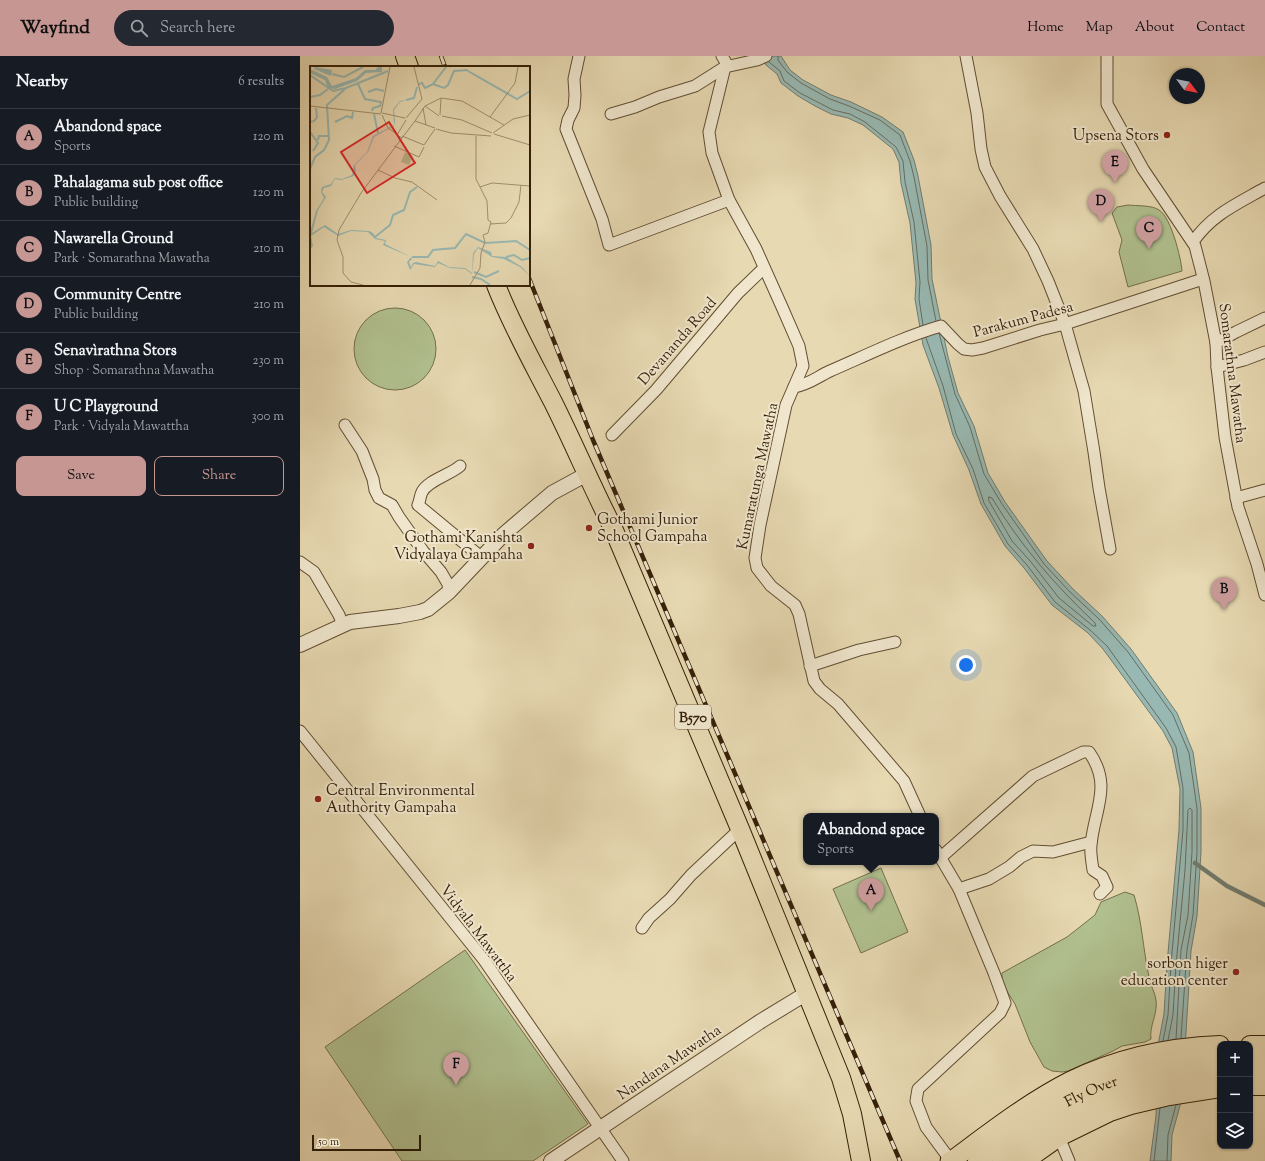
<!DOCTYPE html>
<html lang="en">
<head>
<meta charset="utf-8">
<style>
  :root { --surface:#171b24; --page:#242831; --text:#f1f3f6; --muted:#9ea1a6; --line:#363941; --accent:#c59692 }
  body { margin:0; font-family:"Sorts Mill Goudy",serif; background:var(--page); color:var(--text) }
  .controls { position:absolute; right:12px; bottom:12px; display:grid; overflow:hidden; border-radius:8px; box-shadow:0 1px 3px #0004 }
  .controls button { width:36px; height:36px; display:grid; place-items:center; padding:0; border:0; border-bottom:1px solid var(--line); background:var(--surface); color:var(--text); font:20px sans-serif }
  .compass { position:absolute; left:869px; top:12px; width:36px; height:36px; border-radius:50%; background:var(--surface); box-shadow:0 1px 3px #0004; rotate:122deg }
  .scale { position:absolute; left:12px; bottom:10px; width:109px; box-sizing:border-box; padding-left:4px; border:2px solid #362008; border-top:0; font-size:11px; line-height:14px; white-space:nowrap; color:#362008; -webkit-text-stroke:3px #efe6cd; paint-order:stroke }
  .you { position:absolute; left:666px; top:609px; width:14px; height:14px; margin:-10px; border:3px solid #fff; border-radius:50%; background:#1a73e8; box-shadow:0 0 0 6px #1a73e833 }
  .badge { display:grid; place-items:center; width:26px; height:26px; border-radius:50%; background:var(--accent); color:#111; font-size:13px; font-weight:700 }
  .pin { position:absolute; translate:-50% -33px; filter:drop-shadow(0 1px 2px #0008) }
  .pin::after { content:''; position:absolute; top:21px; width:14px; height:12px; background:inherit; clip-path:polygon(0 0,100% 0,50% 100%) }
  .popup { position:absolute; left:503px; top:757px; width:136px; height:52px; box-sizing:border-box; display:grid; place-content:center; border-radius:8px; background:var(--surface); filter:drop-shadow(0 1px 3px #0005); font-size:13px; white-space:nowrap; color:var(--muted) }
  .popup b { font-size:15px; color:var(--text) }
  .popup::after { content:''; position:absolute; left:50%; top:100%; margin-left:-8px; border:8px solid transparent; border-top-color:var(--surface) }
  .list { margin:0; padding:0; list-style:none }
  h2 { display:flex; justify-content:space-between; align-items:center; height:52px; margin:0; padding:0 16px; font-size:17px }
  h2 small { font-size:13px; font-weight:400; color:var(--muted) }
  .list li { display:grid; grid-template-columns:26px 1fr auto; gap:12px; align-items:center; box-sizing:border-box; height:56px; padding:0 16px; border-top:1px solid var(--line) }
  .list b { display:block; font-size:15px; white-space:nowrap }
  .list p { margin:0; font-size:13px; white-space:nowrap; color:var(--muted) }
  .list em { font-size:13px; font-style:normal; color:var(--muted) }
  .actions { display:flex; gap:8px; padding:12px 16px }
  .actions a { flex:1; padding:9px 0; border:1px solid var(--accent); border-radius:8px; text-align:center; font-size:14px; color:var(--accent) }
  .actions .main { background:var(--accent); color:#111 }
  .icon { flex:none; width:22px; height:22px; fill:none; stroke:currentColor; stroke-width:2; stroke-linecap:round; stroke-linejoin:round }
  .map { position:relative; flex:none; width:965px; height:1105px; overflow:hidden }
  header { display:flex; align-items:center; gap:24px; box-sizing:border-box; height:56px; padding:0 20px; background:var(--accent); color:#111 }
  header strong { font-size:19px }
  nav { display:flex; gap:22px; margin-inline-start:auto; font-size:14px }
  .search { width:280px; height:36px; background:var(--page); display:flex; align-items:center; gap:10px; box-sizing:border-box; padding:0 14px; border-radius:22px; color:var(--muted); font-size:15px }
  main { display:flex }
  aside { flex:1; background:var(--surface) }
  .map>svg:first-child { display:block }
  .green { fill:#b1c08f; stroke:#74704c }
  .water { fill:#98b9b3; stroke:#717c6f }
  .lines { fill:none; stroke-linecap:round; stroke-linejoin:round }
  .shore { stroke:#676c5e; stroke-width:1 }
  .stream { stroke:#717c6f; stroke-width:4.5 }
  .minor-casing { stroke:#624e32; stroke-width:13 }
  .tertiary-casing { stroke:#624e32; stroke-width:16 }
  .primary-casing { stroke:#362008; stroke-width:20 }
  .trunk-casing { stroke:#362008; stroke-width:21 }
  .minor { stroke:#efe6cd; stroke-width:11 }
  .tertiary { stroke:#efe6cd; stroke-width:14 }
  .primary { stroke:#e7d9b2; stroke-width:18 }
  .trunk { stroke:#e7d9b2; stroke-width:19 }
  .rail-casing { stroke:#362008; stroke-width:4.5 }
  .rail { stroke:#efe6cd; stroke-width:3; stroke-dasharray:9; stroke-linecap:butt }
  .poi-dot { fill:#8f2418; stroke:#efe6cd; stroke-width:1.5 }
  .labels { text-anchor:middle; stroke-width:4; stroke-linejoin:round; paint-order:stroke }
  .shield { fill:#efe6cd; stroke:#6e5b43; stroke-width:1 }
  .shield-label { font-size:14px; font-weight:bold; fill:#362008 }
  .poi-label { font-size:15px; fill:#362008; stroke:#efe6cd; text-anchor:end }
  .street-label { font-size:15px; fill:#362008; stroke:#efe6cd }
  .inset-river { fill:none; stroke:#98b9b3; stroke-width:2 }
  .inset-road { fill:none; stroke:#a08f6e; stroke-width:1 }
  .view { fill:#d62828; fill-opacity:0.15; stroke:#d62828; stroke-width:2 }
  .inset-edge { fill:none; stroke:#362008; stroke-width:2 }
</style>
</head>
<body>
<header>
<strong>Wayfind</strong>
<div class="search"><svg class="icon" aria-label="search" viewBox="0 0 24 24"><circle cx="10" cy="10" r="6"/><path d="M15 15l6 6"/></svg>Search here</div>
<nav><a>Home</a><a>Map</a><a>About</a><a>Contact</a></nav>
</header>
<main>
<aside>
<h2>Nearby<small>6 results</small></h2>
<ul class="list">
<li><span class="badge">A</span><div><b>Abandond space</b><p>Sports</p></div><em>120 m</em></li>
<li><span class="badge">B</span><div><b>Pahalagama sub post office</b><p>Public building</p></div><em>120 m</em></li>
<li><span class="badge">C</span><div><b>Nawarella Ground</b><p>Park · Somarathna Mawatha</p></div><em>210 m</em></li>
<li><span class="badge">D</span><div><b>Community Centre</b><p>Public building</p></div><em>210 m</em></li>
<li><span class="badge">E</span><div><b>Senavìrathna Stors</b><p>Shop · Somarathna Mawatha</p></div><em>230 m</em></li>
<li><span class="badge">F</span><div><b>U C Playground</b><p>Park · Vidyala Mawattha</p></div><em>300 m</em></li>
</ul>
<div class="actions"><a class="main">Save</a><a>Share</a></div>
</aside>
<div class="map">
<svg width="965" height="1105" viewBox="0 0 965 1105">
  <rect width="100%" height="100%" fill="#e7d9b2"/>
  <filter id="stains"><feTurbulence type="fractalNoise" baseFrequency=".005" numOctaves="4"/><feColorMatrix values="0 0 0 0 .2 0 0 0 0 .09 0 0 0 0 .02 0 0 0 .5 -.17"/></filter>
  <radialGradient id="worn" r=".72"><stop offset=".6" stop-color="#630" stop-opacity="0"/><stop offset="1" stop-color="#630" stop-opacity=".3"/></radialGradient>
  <g class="green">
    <path d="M828,149C837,150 852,149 859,154C871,161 881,202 882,215L828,231L819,196L822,184L812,157L817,151Z"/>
    <circle cx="95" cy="293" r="41"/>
    <path d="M581,812L608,876L561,897L533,833Z"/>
    <path d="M825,836L834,839C842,865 843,893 849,921C850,929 855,936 856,944C858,958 849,970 851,983L845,986L822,990L813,995L768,1015L762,1016L752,1015L744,1011L730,986L715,948L708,937L702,924V917L767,881L795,859L801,846Z"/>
    <path d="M165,894L288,1068L233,1105H102L25,991Z"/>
  </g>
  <path class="water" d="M461,0H481L490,14L503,24L531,39L551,46L582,61L603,76L614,104L618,120L631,189L632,223L648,301L658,337L674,370L688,417L705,446L747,505L773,533L802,560L831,593L877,657L893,696L901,752V796L897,860L891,895L882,1042L872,1079L871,1105H850L856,1060L859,984L864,958L867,908L879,774L880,733L872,692L863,675L803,593L788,577L752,549L724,512L705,490L681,448L669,414L653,379L639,332L623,289L615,243L616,227L610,167L601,127L599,106L593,93L563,69L548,62L531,58L515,50L498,40L481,27L477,18L466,9Z"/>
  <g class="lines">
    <g class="shore">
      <path d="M478,0V4L487,16L501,27L530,43L549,50L580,64L600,79L610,105L614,121L627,190L628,224L636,265"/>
      <path d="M469,6L480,15L484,25L500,37L533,54L550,58L565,66L596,91L603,105L605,126L614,166L620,226L619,243L623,269"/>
      <path d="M639,277L655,338L670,371L684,418L702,448L744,508L770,536L799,563L828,596L873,659L889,697L897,752V796L893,859L887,894L881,982"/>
      <path d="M626,282L643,330L656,378L673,413L684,447L708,488L727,509L755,546L790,574L807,590L866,672L876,691L883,732V774L871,908L868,959L863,985"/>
      <path d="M689,441L692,442C720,489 755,529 795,567L796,570H793L759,542L731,506L712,485L689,445Z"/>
      <path d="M868,984L873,959L876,909L885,814L888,754L890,752L892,754V796L888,859L881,894L876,983"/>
      <path d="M854,1105L860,1052"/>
      <path d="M867,1105L868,1079L876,1049"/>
    </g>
    <path class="stream" d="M895,807L927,830L965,849"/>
    <defs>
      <g id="minor">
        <path d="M279,0L274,23L275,39L274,52L268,64L266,73L302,163L309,189L429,144"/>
        <path d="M422,0L428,10"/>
        <path d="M466,0L457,4L425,11L409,76L412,97L429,144L456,193L482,251L499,290L503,310L486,349L460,469L455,502L457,512L471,530L495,549L499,558L514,625L520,633L538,648L604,725L620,760"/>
        <path d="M666,0L677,57L681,93L685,111L700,140L733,193L748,225L765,268L784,335L794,396L799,432L810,493"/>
        <path d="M807,0V48L843,113L895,190L904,225L916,287L917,311L925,381L938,451L957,508L965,539"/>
        <path d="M311,58L335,51L359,41L395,30L425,11"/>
        <path d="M893,186C911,159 937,148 965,132"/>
        <path d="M916,287L936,276L965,262"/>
        <path d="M917,311L944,304L965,296"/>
        <path d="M494,331C510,328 517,321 530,315C567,299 603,281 641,270L658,288L664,293L672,294L683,292L740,274L765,268L903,223"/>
        <path d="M45,369L62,395L73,423L75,434L79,442L92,449L99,461L123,495L141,516L148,528L149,536"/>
        <path d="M312,379L356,334L438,237L464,212"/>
        <path d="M160,410C150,419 128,424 122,436C120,440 120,445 118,449L181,501"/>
        <path d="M936,442L965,434"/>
        <path d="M0,506L14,516L39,559L41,564L40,571"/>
        <path d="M510,610L559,594L595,586"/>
        <path d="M0,675L184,904L323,1105"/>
        <path d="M636,794L659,833L694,917L705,947L700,957L618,1033L616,1045L626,1071L651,1105"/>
        <path d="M640,802L733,720L783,696H789C813,730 794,754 791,789C790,797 792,806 793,814L802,820L807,831L800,838"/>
        <path d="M659,833L689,823L709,811L721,801L733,795L753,796L791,786"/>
        <path d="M342,872L349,862L370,843L391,819L440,773"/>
        <path d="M759,1081L769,1105"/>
      </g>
      <g id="tertiary">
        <path d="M0,589L50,566L99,560L120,556L128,553L149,536L204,478L252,437L287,418"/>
        <path d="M251,1105L461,965L507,937"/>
      </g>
      <g id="primary">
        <path d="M105,0L109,11"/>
        <path d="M196,229C212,270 233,307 253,346C274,388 292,431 313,472L440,773L541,1022L552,1058L561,1105"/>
        <path d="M950,989H965"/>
        <path d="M950,1002H965"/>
        <path d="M950,1017H965"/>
        <path d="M950,1030H965"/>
        <path d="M651,1105C689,1077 727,1047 770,1025C817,1002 868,991 920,989"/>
        <path id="s1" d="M677,1105C717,1077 757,1047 803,1029C841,1015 880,1008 920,1004"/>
        <path d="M702,1105C748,1072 797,1040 853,1027C875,1022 898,1021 920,1019"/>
        <path d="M725,1105L759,1081L810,1056L831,1049L869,1040L920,1032"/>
      </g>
      <path id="trunk" d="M650,1105H651"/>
    </defs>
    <use href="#minor" class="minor-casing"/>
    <use href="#tertiary" class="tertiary-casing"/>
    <use href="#primary" class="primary-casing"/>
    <use href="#trunk" class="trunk-casing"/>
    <use href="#minor" class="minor"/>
    <use href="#tertiary" class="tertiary"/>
    <use href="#primary" class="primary"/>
    <use href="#trunk" class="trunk"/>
    <defs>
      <g id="rail">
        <path d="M141,0L145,11"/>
        <path d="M229,222L293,384L600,1105"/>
      </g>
    </defs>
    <use href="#rail" class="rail-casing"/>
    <use href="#rail" class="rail"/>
  </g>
  <g class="poi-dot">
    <circle cx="867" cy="79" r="4"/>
    <circle cx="289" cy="472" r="4"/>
    <circle cx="231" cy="490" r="4"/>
    <circle cx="18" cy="743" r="4"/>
    <circle cx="936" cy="916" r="4"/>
  </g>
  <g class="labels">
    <rect class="shield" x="375" y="649" width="36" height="24" rx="3"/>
    <g class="shield-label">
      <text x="393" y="666">B570</text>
    </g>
    <g class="poi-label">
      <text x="859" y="84">Upsena Stors</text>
      <text x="297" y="468" text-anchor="start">Gothami Junior<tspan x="297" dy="17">School Gampaha</tspan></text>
      <text x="223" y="486">Gothami Kanishta<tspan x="223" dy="17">Vidyalaya Gampaha</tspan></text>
      <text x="26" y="739" text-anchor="start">Central Environmental<tspan x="26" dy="17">Authority Gampaha</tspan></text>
      <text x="928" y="912">sorbon higer<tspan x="928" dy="17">education center</tspan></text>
    </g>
    <g class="street-label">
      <text transform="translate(723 263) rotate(-15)" y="5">Parakum Padesa</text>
      <text transform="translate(377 285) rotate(-49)" y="5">Devananda Road</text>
      <text transform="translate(933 317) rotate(83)" y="5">Somarathna Mawatha</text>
      <text transform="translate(457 420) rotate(-78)" y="5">Kumaratunga Mawatha</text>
      <text transform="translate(179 877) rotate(53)" y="5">Vidyala Mawattha</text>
      <text transform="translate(369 1006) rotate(-34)" y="5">Nandana Mawatha</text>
      <text dy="5" stroke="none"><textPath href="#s1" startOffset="134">Fly Over</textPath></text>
    </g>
  </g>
  <g transform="translate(10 10)">
    <rect width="220" height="220" fill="#e7d9b2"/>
    <path d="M95,86L103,90L99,99L91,96Z" fill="#b1c08f"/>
    <path d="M5,1L22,4L21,10L4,3ZM68,1H72V6L56,7L47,15L25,23L18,22L15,14L0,7V3L17,11L22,20L46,12L55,4H65ZM97,34L90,36L84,44L85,55L84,60L64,71L58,86L45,99L46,106L44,110L31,114L25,113L21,120L14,122L12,126L16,131L8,144L2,167L15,159L28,168L41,164L59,165L63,167L66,172L76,174L75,178L101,191L102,193L99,196L101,201L103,197L106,196L125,200L128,195L139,201L155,202L162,207L163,187L168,181L181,186L182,190L196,191L212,201L220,210L210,201L194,193L182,191L168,182L164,188L162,208L155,203L140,202L128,197L125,201L104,198L100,204L97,196L101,191L73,179L75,175L65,173L58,166L41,165L28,170L14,161L1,170L3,180L0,183V166L6,145L14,132L11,126L12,121L21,118L25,112L32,113L42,109L44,99L57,86L63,70L84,59L83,43L90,35Z" fill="#98b9b3"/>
    <path class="inset-river" d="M158,5L207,33L220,25M22,8L34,11L53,1M0,9L23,25L36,22L78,5M48,18L55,33L71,36L70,40L63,42L62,45M109,18L112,17L115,22L123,18L134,22L138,19L144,5L158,4M123,18L136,1M58,26L66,23L74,25M0,31L10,29L18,23M96,34L104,32L107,21M64,48L68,67M0,56L4,55L7,51L6,42M25,56L37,50L42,52L43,46M0,66L8,77L3,85M8,74L9,70H18M0,103L5,91L14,84L19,74L17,39L35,23M65,171L80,159L83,149L94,144L100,126L107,121M102,191H118L123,184L145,182L156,168L175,177L206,175L220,184M196,191L204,189L212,194L220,192M164,206L176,211L189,205M162,211L171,213L180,219"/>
    <path class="inset-road" d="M0,40L71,48M115,40L129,50M115,40L131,32L152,35L194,59M113,42L116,59M71,47L80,1M72,47L95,52M72,49L78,62L87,68M130,49L131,32M132,50L152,54L182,67M180,51L205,17L208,1M96,52L112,33L104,1M96,54L87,69L92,72L105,55L125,62M105,55L115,40M126,63L141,67L181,70M183,67L203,53L220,49M184,68L220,79M92,70L114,79L125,63M84,80L109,91L114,81M68,104L85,112L102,116L127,134M170,121L182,117L220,120M180,158L196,157L201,152L209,136L211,119M53,219L41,216L33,207V191L27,174L29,164L51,127L92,72M160,219L170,202L171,187L175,176L173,169L178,167L181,156L178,154L177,135L166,113V70"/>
    <path class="view" d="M79,56L105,97L57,127L31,86Z"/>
    <rect width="220" height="220" class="inset-edge"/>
  </g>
  <rect width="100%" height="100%" filter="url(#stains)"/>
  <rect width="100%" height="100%" fill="url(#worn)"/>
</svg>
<div class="controls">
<button>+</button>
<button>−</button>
<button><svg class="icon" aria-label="layers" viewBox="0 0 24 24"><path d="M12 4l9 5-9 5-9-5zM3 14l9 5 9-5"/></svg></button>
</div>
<svg class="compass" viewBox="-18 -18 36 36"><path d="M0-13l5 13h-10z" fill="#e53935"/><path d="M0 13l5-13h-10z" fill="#9ea1a6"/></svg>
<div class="scale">50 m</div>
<div class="you"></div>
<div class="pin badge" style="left:571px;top:855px">A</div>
<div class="popup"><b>Abandond space</b>Sports</div>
<div class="pin badge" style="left:924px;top:554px">B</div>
<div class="pin badge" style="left:849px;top:193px">C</div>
<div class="pin badge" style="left:801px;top:166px">D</div>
<div class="pin badge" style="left:815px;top:127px">E</div>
<div class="pin badge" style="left:156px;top:1029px">F</div>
</div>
</main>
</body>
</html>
